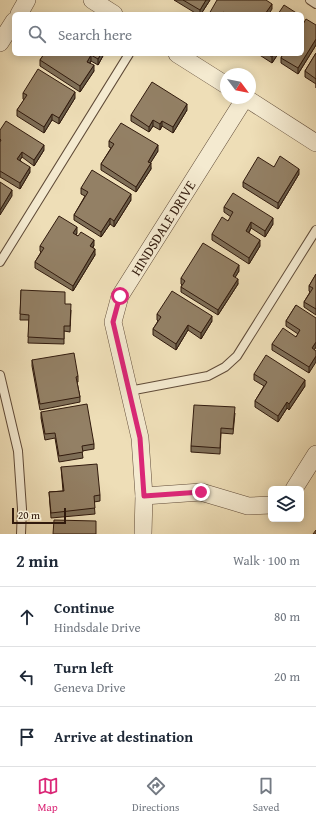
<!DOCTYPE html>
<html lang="en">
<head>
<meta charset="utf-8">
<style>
  :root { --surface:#fff; --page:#f2f2f3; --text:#1f2937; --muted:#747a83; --line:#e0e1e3; --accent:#db2777 }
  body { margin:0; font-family:"Gentium Book Plus",serif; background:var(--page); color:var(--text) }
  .controls { position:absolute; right:12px; bottom:12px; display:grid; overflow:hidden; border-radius:6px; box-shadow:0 2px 10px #0003 }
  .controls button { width:36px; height:36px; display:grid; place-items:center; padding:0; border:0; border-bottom:1px solid var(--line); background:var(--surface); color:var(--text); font:20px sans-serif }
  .compass { position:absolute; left:220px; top:68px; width:36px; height:36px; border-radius:50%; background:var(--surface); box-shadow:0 2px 10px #0003; rotate:122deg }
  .scale { position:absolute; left:12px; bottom:10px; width:54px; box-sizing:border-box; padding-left:4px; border:2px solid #311a0d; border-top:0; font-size:11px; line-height:14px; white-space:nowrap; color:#311a0d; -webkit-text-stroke:3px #f4ead0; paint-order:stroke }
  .stop { position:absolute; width:12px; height:12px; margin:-9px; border:3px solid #db2777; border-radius:50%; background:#fff }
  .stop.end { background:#db2777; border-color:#fff; box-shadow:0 1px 4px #0008 }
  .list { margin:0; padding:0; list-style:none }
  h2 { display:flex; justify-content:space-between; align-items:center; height:52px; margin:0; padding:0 16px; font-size:17px }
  h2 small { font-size:13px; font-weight:400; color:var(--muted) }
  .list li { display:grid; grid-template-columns:26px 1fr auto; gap:12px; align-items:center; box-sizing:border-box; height:60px; padding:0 16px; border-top:1px solid var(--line) }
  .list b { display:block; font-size:15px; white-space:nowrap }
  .list p { margin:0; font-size:13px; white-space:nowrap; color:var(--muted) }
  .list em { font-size:13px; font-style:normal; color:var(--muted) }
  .icon { flex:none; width:22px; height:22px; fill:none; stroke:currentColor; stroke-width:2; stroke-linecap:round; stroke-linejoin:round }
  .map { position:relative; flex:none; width:316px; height:534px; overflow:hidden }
  .search { position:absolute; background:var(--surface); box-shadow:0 2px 10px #0003; left:12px; right:12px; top:12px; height:44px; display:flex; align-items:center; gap:10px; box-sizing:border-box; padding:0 14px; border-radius:6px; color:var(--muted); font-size:15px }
  .sheet { height:232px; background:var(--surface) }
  nav { display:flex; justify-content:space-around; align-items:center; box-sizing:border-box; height:56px; border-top:1px solid var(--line); background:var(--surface); font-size:11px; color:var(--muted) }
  nav a { display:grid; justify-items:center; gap:2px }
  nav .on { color:var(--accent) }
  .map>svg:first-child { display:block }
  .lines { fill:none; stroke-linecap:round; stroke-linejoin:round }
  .service-casing { stroke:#604b38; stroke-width:10 }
  .minor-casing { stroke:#604b38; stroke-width:18 }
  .service { stroke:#f4ead0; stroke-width:8 }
  .minor { stroke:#f4ead0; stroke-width:17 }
  .wall { fill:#7e6e57; stroke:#311a0d }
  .shaded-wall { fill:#675a47; stroke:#311a0d }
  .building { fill:#938065; stroke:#311a0d }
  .route { stroke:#db2777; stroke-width:5 }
  .labels { text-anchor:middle; stroke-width:4; stroke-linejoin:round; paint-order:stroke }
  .street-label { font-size:14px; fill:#311a0d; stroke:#f4ead0 }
</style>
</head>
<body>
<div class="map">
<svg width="316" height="534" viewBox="0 0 316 534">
  <rect width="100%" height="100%" fill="#eedeb7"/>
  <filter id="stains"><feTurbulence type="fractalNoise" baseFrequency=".005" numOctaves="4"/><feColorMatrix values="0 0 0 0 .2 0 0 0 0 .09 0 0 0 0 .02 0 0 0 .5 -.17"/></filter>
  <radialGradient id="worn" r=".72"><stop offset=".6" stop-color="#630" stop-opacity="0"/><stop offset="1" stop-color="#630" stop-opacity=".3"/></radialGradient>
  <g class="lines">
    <defs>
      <g id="service">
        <path d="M310,0L316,4"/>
        <path d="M0,262L129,54"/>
        <path d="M0,375L18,451L22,509L21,534"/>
        <path d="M129,391L208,376L225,367L237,356L316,230"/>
      </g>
      <g id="minor">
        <path d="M92,0L114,14"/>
        <path d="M19,14L27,0"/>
        <path d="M0,43L14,21"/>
        <path d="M177,54L226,85"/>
        <path d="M246,98L316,143"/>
        <path d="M294,489L316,454"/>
        <path d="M144,496L201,492L248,506L271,505"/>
        <path d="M143,534L144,496L140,438L113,322L120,296L245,98"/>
      </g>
    </defs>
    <use href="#service" class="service-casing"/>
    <use href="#minor" class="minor-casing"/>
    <use href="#service" class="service"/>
    <use href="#minor" class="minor"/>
  </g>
  <g class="wall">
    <path d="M174,0H210L201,14H197Z"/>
    <path d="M316,25V45L298,74L281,63V58L282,56L278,54H302Z"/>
    <path d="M316,53V88V84L305,77V71Z"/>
    <path d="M44,54H104L98,65L91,61L90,63L94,71L80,92L40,66V60Z"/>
    <path d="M258,54H278L272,63Z"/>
    <path d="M23,93L75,98L59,124L52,120L44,133L17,116V110L24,100L23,99Z"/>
    <path d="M187,110L173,133L162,126L160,130L153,126L149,132L131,121V115Z"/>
    <path d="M0,130L44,150L34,166L22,157L20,160L30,172L20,189L0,177Z"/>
    <path d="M109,141L158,151L150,163L151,169L136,192L101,170V164L111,148L109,147Z"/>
    <path d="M274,167L299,174L278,209L243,187V182Z"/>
    <path d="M81,188L131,200L114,227L110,224L101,237L74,220V215L85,196L81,194Z"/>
    <path d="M224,207L273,224L265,237L251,228L249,233L260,246L249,264L212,240V234L228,221L231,217L224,212Z"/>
    <path d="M77,233L76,235L94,245L93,248L95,255L73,291L35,268V262L41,252L40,251V246Z"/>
    <path d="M239,271L235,277L238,284L218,315L181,292V287L182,285L181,284V278Z"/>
    <path d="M316,274V315L304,307V302L310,292L309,291V286Z"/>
    <path d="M21,290L65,304L71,310L70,332L64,331V344L28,343L29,320H20Z"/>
    <path d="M296,305L316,347L314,350L309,373L272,350V344L296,337L298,334L286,326V321Z"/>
    <path d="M157,314L212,321L201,339L188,330L176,350L153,335V329L158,321L157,320Z"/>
    <path d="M32,360L78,376V382H77L80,397V402L40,410L32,366Z"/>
    <path d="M254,374L305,386L289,410L287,408L278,422L255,407V401L264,386L254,380Z"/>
    <path d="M41,412L94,444V449L82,451L83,458L59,462L55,438L45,440L41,418Z"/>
    <path d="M235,413L233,434L221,433L220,454L191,452V446Z"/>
    <path d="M61,467L100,495V501L94,502L95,514L51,518L49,492L63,491Z"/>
  </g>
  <g class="shaded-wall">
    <path d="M206,0H210L201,14H200V10Z"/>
    <path d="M272,4V9L269,14H265Z"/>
    <path d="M316,39V45L298,74V68Z"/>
    <path d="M101,54H104L98,65V59Z"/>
    <path d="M274,54H278L272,63V57Z"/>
    <path d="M91,55V61L87,67V62Z"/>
    <path d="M94,65V71L80,92V86Z"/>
    <path d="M75,92V98L59,124V118Z"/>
    <path d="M187,104V110L173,133V127Z"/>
    <path d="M52,114V120L44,133V127Z"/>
    <path d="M153,120V126L149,132V127Z"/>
    <path d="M162,121V126L160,130V124Z"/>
    <path d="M44,145V150L34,166V160Z"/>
    <path d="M158,145V151L148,167V162Z"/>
    <path d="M22,152V157L17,164V159Z"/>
    <path d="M151,163V169L136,192V187Z"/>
    <path d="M30,167V172L20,189V183Z"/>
    <path d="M299,169V174L278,209V203Z"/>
    <path d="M12,190V196L0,215V210Z"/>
    <path d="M131,194V200L114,227V221Z"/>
    <path d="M110,218V224L101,237V232Z"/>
    <path d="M273,218V224L265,237V231Z"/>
    <path d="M251,222V228L246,237V231Z"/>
    <path d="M77,227V233L73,239V233Z"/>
    <path d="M94,240V245L90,252V246Z"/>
    <path d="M260,240V246L249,264V258Z"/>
    <path d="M95,249V255L73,291V286Z"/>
    <path d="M239,265V271L233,281V276Z"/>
    <path d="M238,279V284L218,315V310Z"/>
    <path d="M212,316V321L201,339V333Z"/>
    <path d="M188,325V330L176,350V344Z"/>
    <path d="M316,342V347L312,354V348Z"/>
    <path d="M316,356V362L309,373V367Z"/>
    <path d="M305,380V386L289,410V404Z"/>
    <path d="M287,402V408L278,422V416Z"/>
  </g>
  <g class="building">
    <path d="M183,0H206L200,10Z"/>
    <path d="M217,0H266L272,4L265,14H226L223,12L222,14H209Z"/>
    <path d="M284,5L298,14H278Z"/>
    <path d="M306,19L316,25V39L298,68L281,58L283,54H302V26Z"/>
    <path d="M316,53V79L305,71Z"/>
    <path d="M44,54H101L98,59L91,55L87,62L94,65L80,86L40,60Z"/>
    <path d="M267,54H274L272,57Z"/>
    <path d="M38,69L75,92L59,118L52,114L44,127L17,110L27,95L23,93Z"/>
    <path d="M152,82L187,104L173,127L162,121L160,124L153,120L149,127L131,115Z"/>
    <path d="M6,121L44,145L34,160L22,152L17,159L30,167L20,183L0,171V142L1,140L0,139V130Z"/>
    <path d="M121,123L158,145L148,162L151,163L136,187L101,164L114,144L109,141Z"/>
    <path d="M280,156L299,169L278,203L243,182L258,157L274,167Z"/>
    <path d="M92,170L131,194L114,221L110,218L101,232L74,215L88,192L81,188Z"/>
    <path d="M0,182L12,190L0,210Z"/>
    <path d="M233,193L273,218L265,231L251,222L246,231L260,240L249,258L212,234L222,217L228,221L233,212L224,207Z"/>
    <path d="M59,216L77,227L73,233L78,236L81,232L94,240L90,246L95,249L73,286L35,262L44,248L40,246Z"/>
    <path d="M203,243L239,265L233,276L238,279L218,310L181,287L185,281L181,278Z"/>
    <path d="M316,274V309L304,302L313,288L309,286Z"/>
    <path d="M21,290L65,292V304H71L70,326H64V339L28,337L29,315L20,314Z"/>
    <path d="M172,291L212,316L201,333L188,325L176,344L153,329L161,317L157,314Z"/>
    <path d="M296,305L316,318V342L312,348L316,351V356L309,367L272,344L283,328L296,337L300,330L286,321Z"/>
    <path d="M74,353L78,376L76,377L80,397L40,404L32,360Z"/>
    <path d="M266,355L305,380L289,404L287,402L278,416L255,401L267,382L254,374Z"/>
    <path d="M87,404L94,444L82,446L83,452L59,456L55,433L45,434L41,412Z"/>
    <path d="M194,405L235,407L233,429L221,428L220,448L191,446Z"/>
    <path d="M97,464L100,495L94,496L95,508L51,513L49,492L64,491L61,467Z"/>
    <path d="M54,520L96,521V534H53Z"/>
    <path d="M316,530V534H313Z"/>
  </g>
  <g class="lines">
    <path class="route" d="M120,296L113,322L140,438L144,496L201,492"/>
  </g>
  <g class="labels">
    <g class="street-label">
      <text transform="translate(163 228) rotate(-58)" y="5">HINDSDALE DRIVE</text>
    </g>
  </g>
  <rect width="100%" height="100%" filter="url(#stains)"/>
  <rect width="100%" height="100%" fill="url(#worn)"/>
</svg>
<div class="controls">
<button><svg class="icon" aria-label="layers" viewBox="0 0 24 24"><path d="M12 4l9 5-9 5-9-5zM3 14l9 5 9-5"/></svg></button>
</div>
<svg class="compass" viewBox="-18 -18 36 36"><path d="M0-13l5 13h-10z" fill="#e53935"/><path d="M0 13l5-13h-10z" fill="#747a83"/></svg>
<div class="scale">20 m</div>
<div class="stop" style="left:120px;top:296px"></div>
<div class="stop end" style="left:201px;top:492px"></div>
<div class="search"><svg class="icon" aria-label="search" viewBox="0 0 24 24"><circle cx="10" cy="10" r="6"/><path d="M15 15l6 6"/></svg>Search here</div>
</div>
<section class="sheet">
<h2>2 min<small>Walk · 100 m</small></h2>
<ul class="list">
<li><svg class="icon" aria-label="ahead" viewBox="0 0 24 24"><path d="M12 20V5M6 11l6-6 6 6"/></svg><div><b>Continue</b><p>Hindsdale Drive</p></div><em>80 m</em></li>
<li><svg class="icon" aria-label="left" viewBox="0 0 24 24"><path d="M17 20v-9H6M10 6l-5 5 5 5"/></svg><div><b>Turn left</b><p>Geneva Drive</p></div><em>20 m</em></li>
<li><svg class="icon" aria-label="arrive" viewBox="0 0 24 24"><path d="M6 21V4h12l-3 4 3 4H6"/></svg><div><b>Arrive at destination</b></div></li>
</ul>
</section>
<nav>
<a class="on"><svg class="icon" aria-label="map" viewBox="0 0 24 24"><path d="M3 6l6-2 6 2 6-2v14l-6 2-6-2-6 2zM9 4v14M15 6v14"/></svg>Map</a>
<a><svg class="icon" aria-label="directions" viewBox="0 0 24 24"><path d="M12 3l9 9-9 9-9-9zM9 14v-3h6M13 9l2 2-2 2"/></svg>Directions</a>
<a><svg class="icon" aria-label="saved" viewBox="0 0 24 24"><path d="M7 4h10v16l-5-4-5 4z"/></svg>Saved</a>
</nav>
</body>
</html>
